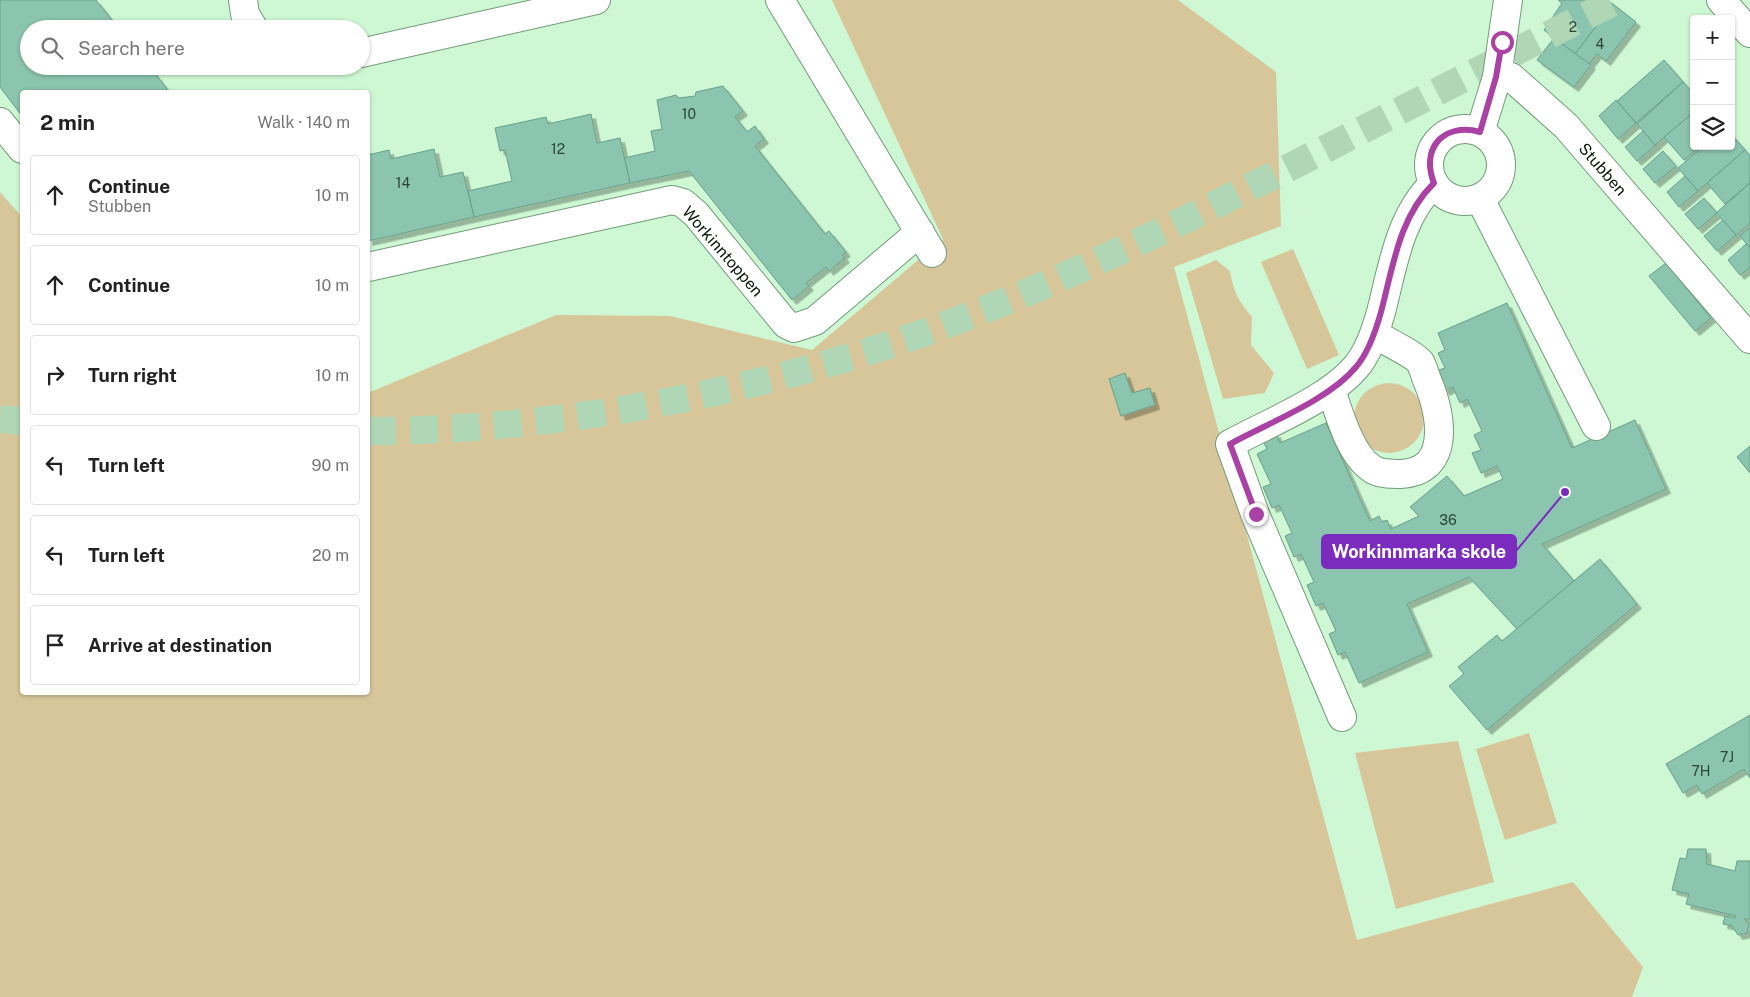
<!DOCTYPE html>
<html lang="en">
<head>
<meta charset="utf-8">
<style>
  :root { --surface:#fff; --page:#f2f2f2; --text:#222; --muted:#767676; --line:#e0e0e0 }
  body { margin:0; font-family:"Public Sans",sans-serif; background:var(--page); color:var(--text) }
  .controls { position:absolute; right:15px; top:15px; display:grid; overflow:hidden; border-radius:5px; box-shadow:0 1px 4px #0004 }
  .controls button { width:45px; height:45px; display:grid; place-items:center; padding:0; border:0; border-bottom:1px solid var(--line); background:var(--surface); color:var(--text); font:25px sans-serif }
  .stop { position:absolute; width:15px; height:15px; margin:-11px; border:4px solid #aa42a5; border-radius:50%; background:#fff }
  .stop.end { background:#aa42a5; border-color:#fff; box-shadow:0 1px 5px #0008 }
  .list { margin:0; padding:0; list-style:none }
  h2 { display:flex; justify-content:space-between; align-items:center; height:65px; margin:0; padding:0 20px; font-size:21px }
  h2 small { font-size:16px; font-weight:400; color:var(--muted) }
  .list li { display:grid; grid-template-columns:32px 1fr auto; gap:15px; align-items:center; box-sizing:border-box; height:80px; margin:0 10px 10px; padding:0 10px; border:1px solid var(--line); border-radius:5px }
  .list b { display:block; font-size:19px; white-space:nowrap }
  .list p { margin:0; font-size:16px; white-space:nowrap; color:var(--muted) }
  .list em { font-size:16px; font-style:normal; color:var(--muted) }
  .icon { flex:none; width:28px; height:28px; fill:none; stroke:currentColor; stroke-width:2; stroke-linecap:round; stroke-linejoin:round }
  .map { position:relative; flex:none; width:1750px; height:997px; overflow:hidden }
  .search { position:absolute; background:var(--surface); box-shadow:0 1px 4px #0004; left:20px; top:20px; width:350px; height:55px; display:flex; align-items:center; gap:12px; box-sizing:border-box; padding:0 18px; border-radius:28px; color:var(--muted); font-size:19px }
  .panel { position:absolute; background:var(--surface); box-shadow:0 1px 4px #0004; left:20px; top:90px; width:350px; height:605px; border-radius:5px }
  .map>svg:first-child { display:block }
  .green { fill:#d7c699 }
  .building { fill:#8bc4af; stroke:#689f8b; filter:url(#shadow) }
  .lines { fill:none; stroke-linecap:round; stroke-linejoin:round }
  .major-tunnel { stroke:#b0d7b5; stroke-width:28; stroke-dasharray:28 14; stroke-linecap:butt }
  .minor-casing { stroke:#739b7a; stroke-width:30 }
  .minor { stroke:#fff; stroke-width:28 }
  .route { stroke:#aa42a5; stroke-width:6 }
  .labels { text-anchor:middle; stroke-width:4.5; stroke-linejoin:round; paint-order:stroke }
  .number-label { font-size:14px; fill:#2a4436 }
  .street-label { font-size:16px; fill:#0a190d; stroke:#fff }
  .leader { fill:none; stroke:#7b2cbf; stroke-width:2 }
  .callout-dot { fill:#7b2cbf; stroke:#fff; stroke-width:2 }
  .callout { fill:#7b2cbf; stroke:#7b2cbf; stroke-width:2 }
  .callout-label { font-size:18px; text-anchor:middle; font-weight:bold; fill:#fff }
</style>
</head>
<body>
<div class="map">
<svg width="1750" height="997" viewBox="0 0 1750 997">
  <defs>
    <filter id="shadow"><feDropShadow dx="4.5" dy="4.5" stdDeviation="0" flood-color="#0004"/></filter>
  </defs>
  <rect width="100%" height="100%" fill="#cdf8d3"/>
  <g class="green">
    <path d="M832,0H1178L1276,72L1281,226L1174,267L1357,940L1573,882L1643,967L1632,997H0V192L22,217V692H368V393L556,315L670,316L812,350L943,239Z"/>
    <path d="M1293,249L1339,355L1307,369L1261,262Z"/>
    <path d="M1216,260L1230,271C1233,291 1239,302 1252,317L1251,345L1274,373L1265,393L1223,399L1186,273Z"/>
    <circle cx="1389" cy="418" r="35"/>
    <path d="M1529,733L1557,823L1505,840L1476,749Z"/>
    <path d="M1458,741L1494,882L1396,909L1355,753Z"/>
  </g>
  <g class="building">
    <path d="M0,0H96L119,29H29V66H149L167,89L164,92H22V116L0,87Z"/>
    <path d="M1558,0H1607L1613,4L1575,54L1544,30L1562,3Z"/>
    <path d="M1613,4L1636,22L1606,61L1597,54L1589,64L1575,54Z"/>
    <path d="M1554,38L1591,65L1574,87L1537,60Z"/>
    <path d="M1664,60L1683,82L1636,123L1617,101Z"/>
    <path d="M1683,82L1694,94V112L1655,145L1637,124Z"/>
    <path d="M723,86L743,111L735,117L747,132L755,126L764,139L755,146L825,234L829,231L846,252L842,255L845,258L829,271L826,267L806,283L809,286L792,300L689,171L630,183L624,158L655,151L651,131L662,129L657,100L676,95L679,98L695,96L696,92Z"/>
    <path d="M1616,100L1636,123L1618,139L1599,116Z"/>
    <path d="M1694,112V146H1699L1684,160L1664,137Z"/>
    <path d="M591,114L597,143L620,138L630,183L474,217L468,191L512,181L505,150L500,151L495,128L546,117L548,124Z"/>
    <path d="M1643,131L1655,145L1657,144L1637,161L1625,147Z"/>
    <path d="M1731,134L1745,150L1698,191L1678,168L1704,146H1731Z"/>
    <path d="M434,149L440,177L463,172L474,217L368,241V155L389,150L391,159Z"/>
    <path d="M1745,150L1750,156V183L1725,204L1707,183Z"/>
    <path d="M1663,151L1676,166L1655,183L1643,169Z"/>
    <path d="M1685,176L1698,191L1679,207L1667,192Z"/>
    <path d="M1750,183V223L1736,235L1716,213Z"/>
    <path d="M1704,198L1717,213L1698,229L1685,214Z"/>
    <path d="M1723,220L1736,235L1717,251L1704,236Z"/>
    <path d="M1750,227V248L1740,236Z"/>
    <path d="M1746,244L1750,248V267L1740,275L1728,260Z"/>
    <path d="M1666,263L1711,318L1695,331L1649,276Z"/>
    <path d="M1507,303L1572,448L1635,420L1666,489L1542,544L1574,581L1517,629L1469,577L1407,604L1428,652L1359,683L1345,652L1338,655L1329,634L1336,631L1323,603L1316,606L1307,585L1314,582L1301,554L1294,557L1285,536L1292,533L1279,505L1272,508L1263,487L1271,484L1257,454L1267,449L1262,439L1276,433L1280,443L1326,423L1370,521L1379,516L1382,522L1387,520L1391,529L1419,516L1410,507L1447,476L1464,496L1503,479L1497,466L1481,473L1472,453L1481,450L1474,435L1482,431L1467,399L1460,403L1453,387L1445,391L1436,371L1445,368L1438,353L1445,350L1438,333Z"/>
    <path d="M1125,373L1132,393L1150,388L1155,405L1121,416L1109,379Z"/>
    <path d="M1750,446V473L1737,457Z"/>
    <path d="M1600,559L1637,604L1487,730L1449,686L1464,674L1458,667L1497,635L1502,641Z"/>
    <path d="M1750,715V778L1744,769L1702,794L1697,785L1683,793L1666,764Z"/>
    <path d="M1688,849H1706L1707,864L1735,871L1737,861H1750V919H1744L1749,924L1747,933L1738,935L1732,926L1723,924L1725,916L1735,918L1736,916L1686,904L1689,894L1672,890L1680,858L1686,859Z"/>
  </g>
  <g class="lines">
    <g class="major-tunnel">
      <path d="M0,419L22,421"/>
      <path d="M368,431C554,431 759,393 934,329C1060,283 1180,223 1300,162C1405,108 1511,54 1617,0"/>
    </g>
    <defs>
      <g id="minor">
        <path d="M243,0L245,14L254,29"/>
        <path d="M780,0L932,253"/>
        <path d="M1508,0L1497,77H1511L1566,126L1750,339"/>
        <path d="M1721,0L1750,33"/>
        <path d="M361,53L596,0"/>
        <path d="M0,122L22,149"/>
        <circle cx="1465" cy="165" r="36"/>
        <path d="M1480,132L1497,77"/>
        <path d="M1480,199L1596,426"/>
        <path d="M368,267L672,200L683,203L696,214L786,324L794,328L815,321L920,232"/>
        <path d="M1331,390C1339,413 1350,454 1371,468C1378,474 1391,474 1400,474C1453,472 1441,413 1427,380C1425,375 1423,367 1420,362C1415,355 1384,340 1375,334"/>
        <path d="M1342,717L1255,514L1230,444C1268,423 1328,400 1356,367C1369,352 1376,330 1381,312C1393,266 1399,217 1434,183"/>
      </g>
    </defs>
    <use href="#minor" class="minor-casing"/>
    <use href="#minor" class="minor"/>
  </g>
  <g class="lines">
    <path class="route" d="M1256,514L1230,444C1268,423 1329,400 1356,367C1369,352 1376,330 1381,312C1393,267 1399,217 1434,183C1420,148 1444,122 1480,132L1496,77L1502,42"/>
  </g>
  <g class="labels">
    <g class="number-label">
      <text x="1573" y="32">2</text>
      <text x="1600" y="49">4</text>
      <text x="689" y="119">10</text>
      <text x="558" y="154">12</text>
      <text x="403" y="188">14</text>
      <text x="1448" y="525">36</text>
      <text x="1727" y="762">7J</text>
      <text x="1701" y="776">7H</text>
    </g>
    <g class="street-label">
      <text transform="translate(1603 169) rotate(49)" y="6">Stubben</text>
      <text transform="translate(723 251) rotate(49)" y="6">Workinntoppen</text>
    </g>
  </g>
  <path class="leader" d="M1565 492L1516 551"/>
  <circle class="callout-dot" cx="1565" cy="492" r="5"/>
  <rect class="callout" x="1322" y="535" width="194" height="33" rx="5"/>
  <g class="callout-label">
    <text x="1419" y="558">Workinnmarka skole</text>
  </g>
</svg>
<div class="controls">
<button>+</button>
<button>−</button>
<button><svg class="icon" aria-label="layers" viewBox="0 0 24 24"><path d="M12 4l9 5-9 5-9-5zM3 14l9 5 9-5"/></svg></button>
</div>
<div class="stop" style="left:1502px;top:42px"></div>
<div class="stop end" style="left:1256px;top:514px"></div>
<div class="search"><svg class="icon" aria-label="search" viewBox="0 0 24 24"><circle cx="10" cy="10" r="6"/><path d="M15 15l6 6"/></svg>Search here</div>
<section class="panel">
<h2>2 min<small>Walk · 140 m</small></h2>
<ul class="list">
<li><svg class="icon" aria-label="ahead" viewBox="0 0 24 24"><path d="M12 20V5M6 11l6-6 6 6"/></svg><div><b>Continue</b><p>Stubben</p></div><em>10 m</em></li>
<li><svg class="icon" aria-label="ahead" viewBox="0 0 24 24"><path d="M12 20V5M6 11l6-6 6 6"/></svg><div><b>Continue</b></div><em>10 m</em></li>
<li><svg class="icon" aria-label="right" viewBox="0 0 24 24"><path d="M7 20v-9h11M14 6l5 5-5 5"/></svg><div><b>Turn right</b></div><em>10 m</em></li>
<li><svg class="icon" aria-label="left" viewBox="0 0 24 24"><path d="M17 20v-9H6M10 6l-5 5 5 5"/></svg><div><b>Turn left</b></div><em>90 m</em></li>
<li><svg class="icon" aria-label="left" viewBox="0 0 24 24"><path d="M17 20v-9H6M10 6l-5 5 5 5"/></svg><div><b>Turn left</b></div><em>20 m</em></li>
<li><svg class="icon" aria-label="arrive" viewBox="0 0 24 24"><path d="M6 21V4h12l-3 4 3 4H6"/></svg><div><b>Arrive at destination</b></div></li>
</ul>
</section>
</div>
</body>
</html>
